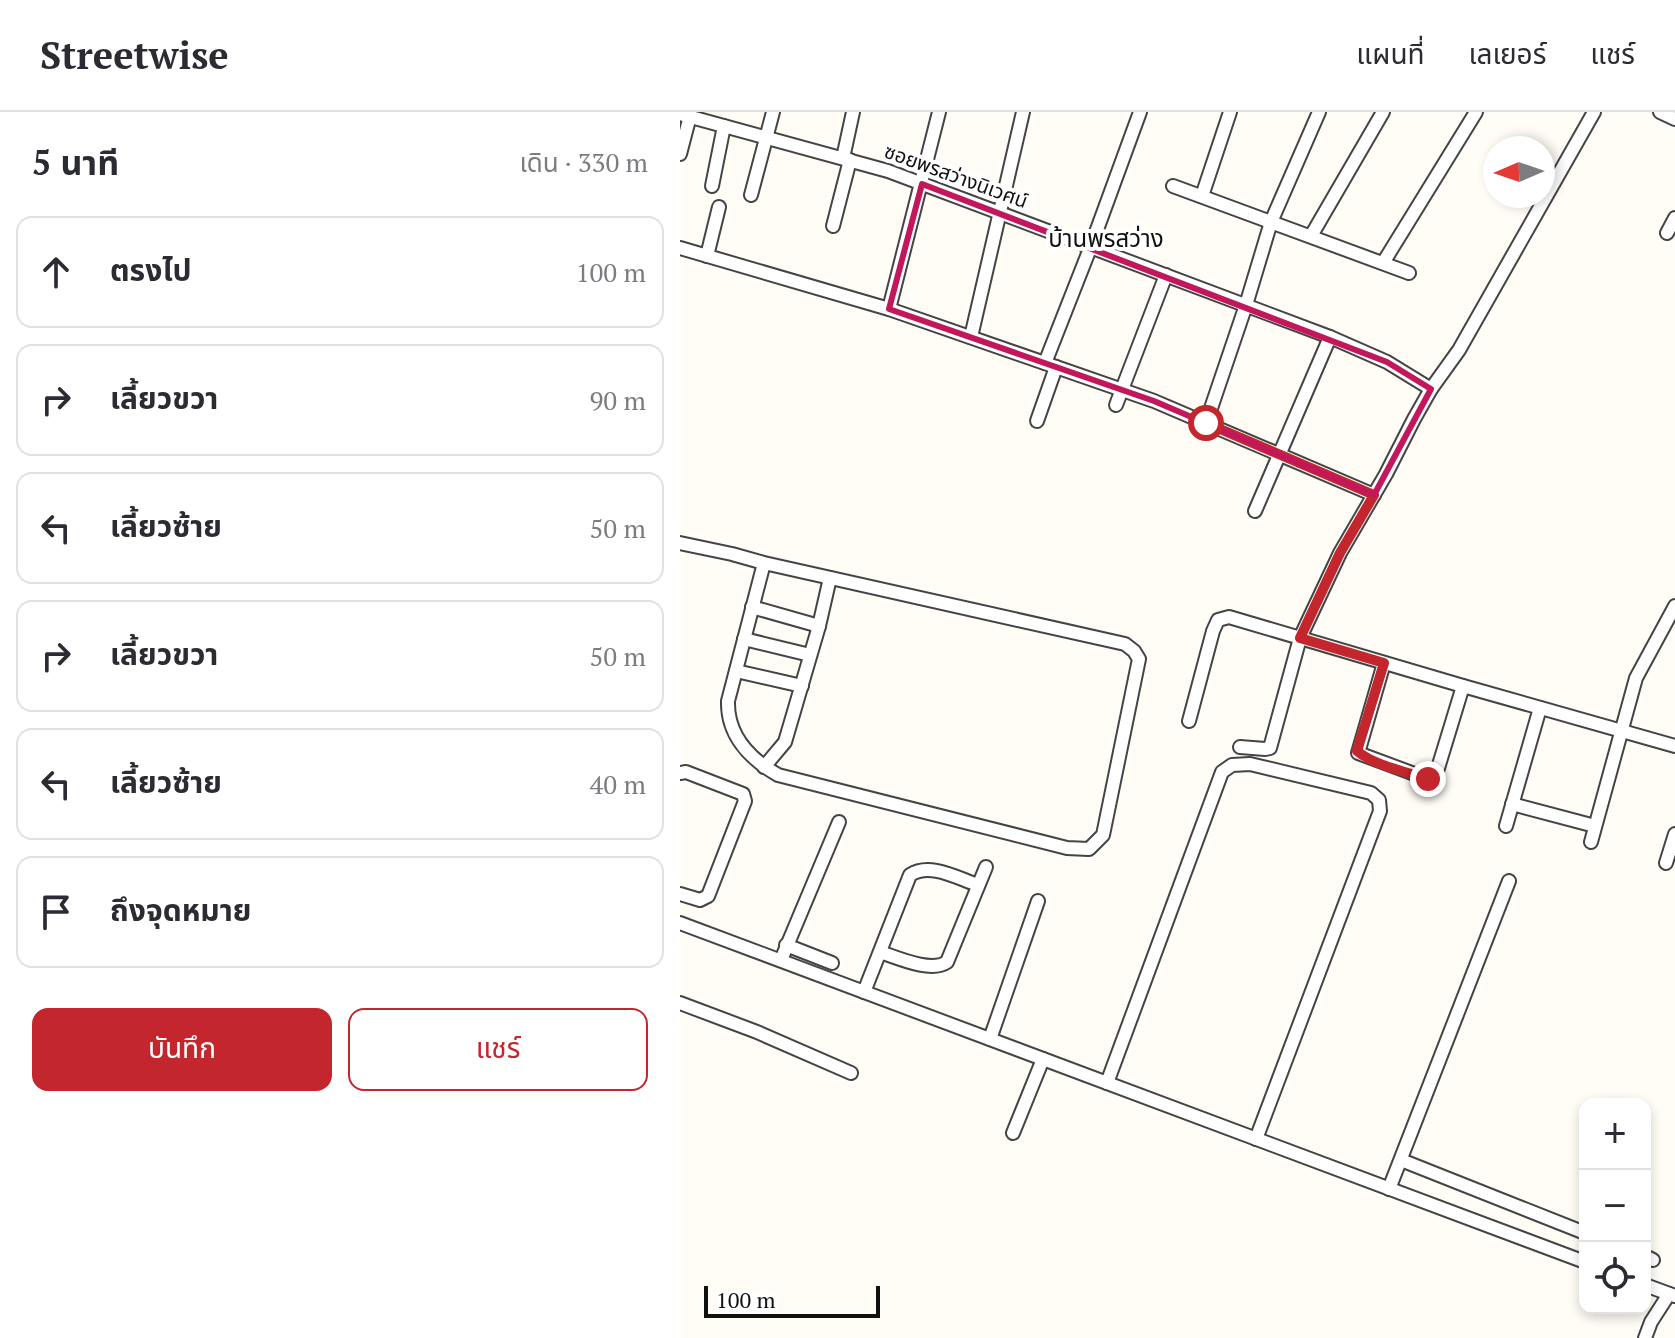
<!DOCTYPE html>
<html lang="th">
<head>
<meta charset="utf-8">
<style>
  :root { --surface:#fff; --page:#f7f7f7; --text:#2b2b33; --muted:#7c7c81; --line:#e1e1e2; --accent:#c4262e }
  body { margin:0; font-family:"PT Serif","Noto Sans Thai",serif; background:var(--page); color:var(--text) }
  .controls { position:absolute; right:24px; bottom:24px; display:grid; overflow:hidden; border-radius:16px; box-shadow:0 4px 12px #0003 }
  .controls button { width:72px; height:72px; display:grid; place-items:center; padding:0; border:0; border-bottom:2px solid var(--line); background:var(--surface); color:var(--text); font:40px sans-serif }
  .compass { position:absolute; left:803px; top:24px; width:72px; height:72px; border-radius:50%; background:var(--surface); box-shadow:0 4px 12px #0003; rotate:268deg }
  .scale { position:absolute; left:24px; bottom:20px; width:176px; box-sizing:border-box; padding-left:8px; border:4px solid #111; border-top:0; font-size:22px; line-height:28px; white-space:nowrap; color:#111; -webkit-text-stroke:6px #fff; paint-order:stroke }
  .stop { position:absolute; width:24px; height:24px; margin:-18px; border:6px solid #c4262e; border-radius:50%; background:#fff }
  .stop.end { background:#c4262e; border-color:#fff; box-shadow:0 2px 8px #0008 }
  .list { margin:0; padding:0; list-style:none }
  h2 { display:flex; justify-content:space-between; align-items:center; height:104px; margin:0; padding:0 32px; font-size:34px }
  h2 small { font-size:26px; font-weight:400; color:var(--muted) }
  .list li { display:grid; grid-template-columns:52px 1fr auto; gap:24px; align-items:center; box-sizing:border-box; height:112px; margin:0 16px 16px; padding:0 16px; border:2px solid var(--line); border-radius:16px }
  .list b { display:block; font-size:30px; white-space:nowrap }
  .list em { font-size:26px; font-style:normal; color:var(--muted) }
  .actions { display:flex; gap:16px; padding:24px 32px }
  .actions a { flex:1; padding:18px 0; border:2px solid var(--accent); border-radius:16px; text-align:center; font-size:28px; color:var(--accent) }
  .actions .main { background:var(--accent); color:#fff }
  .icon { flex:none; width:44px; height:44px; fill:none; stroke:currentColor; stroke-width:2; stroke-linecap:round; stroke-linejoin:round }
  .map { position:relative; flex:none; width:995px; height:1226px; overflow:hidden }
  header { display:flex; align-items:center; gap:48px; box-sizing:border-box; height:112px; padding:0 40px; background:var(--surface); border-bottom:2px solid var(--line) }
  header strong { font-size:38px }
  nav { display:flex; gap:44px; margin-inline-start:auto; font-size:28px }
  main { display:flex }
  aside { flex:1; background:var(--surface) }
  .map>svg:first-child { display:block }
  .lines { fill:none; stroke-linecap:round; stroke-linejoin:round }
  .minor-casing { stroke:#444; stroke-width:16 }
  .minor { stroke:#fff; stroke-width:12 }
  .route { stroke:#c4262e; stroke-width:10 }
  .marked { fill:none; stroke:#c2185b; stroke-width:6; stroke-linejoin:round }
  .labels { text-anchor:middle; stroke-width:8; stroke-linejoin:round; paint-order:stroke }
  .street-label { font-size:20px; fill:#111; stroke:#fff }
  .quarter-label { font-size:24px; fill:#111; stroke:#fff }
</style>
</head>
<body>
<header>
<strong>Streetwise</strong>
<nav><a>แผนที่</a><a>เลเยอร์</a><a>แชร์</a></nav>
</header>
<main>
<aside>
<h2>5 นาที<small>เดิน · 330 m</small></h2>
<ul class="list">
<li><svg class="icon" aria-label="ahead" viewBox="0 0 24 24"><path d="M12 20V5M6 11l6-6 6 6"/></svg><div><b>ตรงไป</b></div><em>100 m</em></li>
<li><svg class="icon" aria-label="right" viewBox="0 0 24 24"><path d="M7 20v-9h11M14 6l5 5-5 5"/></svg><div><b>เลี้ยวขวา</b></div><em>90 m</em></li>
<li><svg class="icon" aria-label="left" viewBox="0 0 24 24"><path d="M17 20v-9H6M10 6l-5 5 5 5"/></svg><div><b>เลี้ยวซ้าย</b></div><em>50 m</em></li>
<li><svg class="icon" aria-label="right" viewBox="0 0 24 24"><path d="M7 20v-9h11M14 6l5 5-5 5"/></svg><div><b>เลี้ยวขวา</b></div><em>50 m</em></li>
<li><svg class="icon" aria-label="left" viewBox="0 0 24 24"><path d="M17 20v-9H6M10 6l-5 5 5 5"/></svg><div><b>เลี้ยวซ้าย</b></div><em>40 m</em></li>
<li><svg class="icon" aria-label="arrive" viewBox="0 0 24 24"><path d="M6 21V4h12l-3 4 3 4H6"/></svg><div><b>ถึงจุดหมาย</b></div></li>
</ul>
<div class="actions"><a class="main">บันทึก</a><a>แชร์</a></div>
</aside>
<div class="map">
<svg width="995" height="1226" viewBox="0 0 995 1226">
  <rect width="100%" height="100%" fill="#fffdf5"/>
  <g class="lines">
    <defs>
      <g id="minor">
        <path d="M980,0L995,7"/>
        <path d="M0,2L208,59L650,225L707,250L751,277"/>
        <path d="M0,42L10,4"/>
        <path d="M163,46L173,0"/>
        <path d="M32,74L44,14"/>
        <path d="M493,74L729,161"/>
        <path d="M71,83L93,0"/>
        <path d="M522,84L550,0"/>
        <path d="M153,114L170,48"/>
        <path d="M987,121L995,106"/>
        <path d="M631,124L703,0"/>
        <path d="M0,136L209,197L474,289L694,383"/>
        <path d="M27,144L39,95"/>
        <path d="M703,151L796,0"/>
        <path d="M209,197L259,0"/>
        <path d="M291,225L343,0"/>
        <path d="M365,251L411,134L460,0"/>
        <path d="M436,293L486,163"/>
        <path d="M357,309L376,255"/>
        <path d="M526,311L566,193L591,110L639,0"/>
        <path d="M575,399L650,225"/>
        <path d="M0,431L52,442L84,451L48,589C47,623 70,647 98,663L387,736L409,737L423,723L459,547L454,539L445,532L84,451"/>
        <path d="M72,495L139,514"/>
        <path d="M64,527L130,543"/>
        <path d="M704,551L678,641L748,667L755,666L783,574"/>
        <path d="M56,559L122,574"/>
        <path d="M509,609L533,519L538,508L549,505L783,574L995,634"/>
        <path d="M560,635L585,637L590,636L620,526L660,441L706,362L734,307L751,277L779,238L914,0"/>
        <path d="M84,655L105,630L139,514L150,466"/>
        <path d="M0,661L6,660L63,682L65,689L28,784L20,788L0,782"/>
        <path d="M832,692L915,714"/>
        <path d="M826,714L860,596"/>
        <path d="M911,730L956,566L995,494"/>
        <path d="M986,751L995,722"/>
        <path d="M0,811L905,1150"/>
        <path d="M106,833L152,851"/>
        <path d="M200,840C218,846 251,861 267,850L306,755"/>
        <path d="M101,848L159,710"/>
        <path d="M184,880L230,763C250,750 277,766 298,773"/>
        <path d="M0,891L77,920L171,961"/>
        <path d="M310,927L358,789"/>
        <path d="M427,971L542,660L552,653L570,652L691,681L699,688L700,699L576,1027"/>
        <path d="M333,1021L363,947"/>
        <path d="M721,1048L905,1121"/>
        <path d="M709,1077L829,769"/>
        <path d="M965,1144L973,1148"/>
        <path d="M965,1173L995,1184"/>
        <path d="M965,1226L971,1210L989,1182"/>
      </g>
    </defs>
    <use href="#minor" class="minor-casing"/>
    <use href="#minor" class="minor"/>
  </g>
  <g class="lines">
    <path class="route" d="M526,311L694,383L660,441L620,526L704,551L677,639C693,653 727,660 748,667"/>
  </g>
  <path class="marked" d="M242,72L707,250L751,277L694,383L474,289L209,197Z"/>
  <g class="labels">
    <g class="street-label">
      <text transform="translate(276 64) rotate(20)" y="7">ซอยพรสว่างนิเวศน์</text>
    </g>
    <g class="quarter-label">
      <text x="426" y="135">บ้านพรสว่าง</text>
    </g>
  </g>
</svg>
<div class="controls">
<button>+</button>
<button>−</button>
<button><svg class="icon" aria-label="locate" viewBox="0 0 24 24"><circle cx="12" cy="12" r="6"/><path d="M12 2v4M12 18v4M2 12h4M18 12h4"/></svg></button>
</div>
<svg class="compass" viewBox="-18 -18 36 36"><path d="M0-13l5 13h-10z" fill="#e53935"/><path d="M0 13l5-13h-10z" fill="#7c7c81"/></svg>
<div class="scale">100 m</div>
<div class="stop" style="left:526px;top:311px"></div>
<div class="stop end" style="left:748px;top:667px"></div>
</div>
</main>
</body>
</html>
